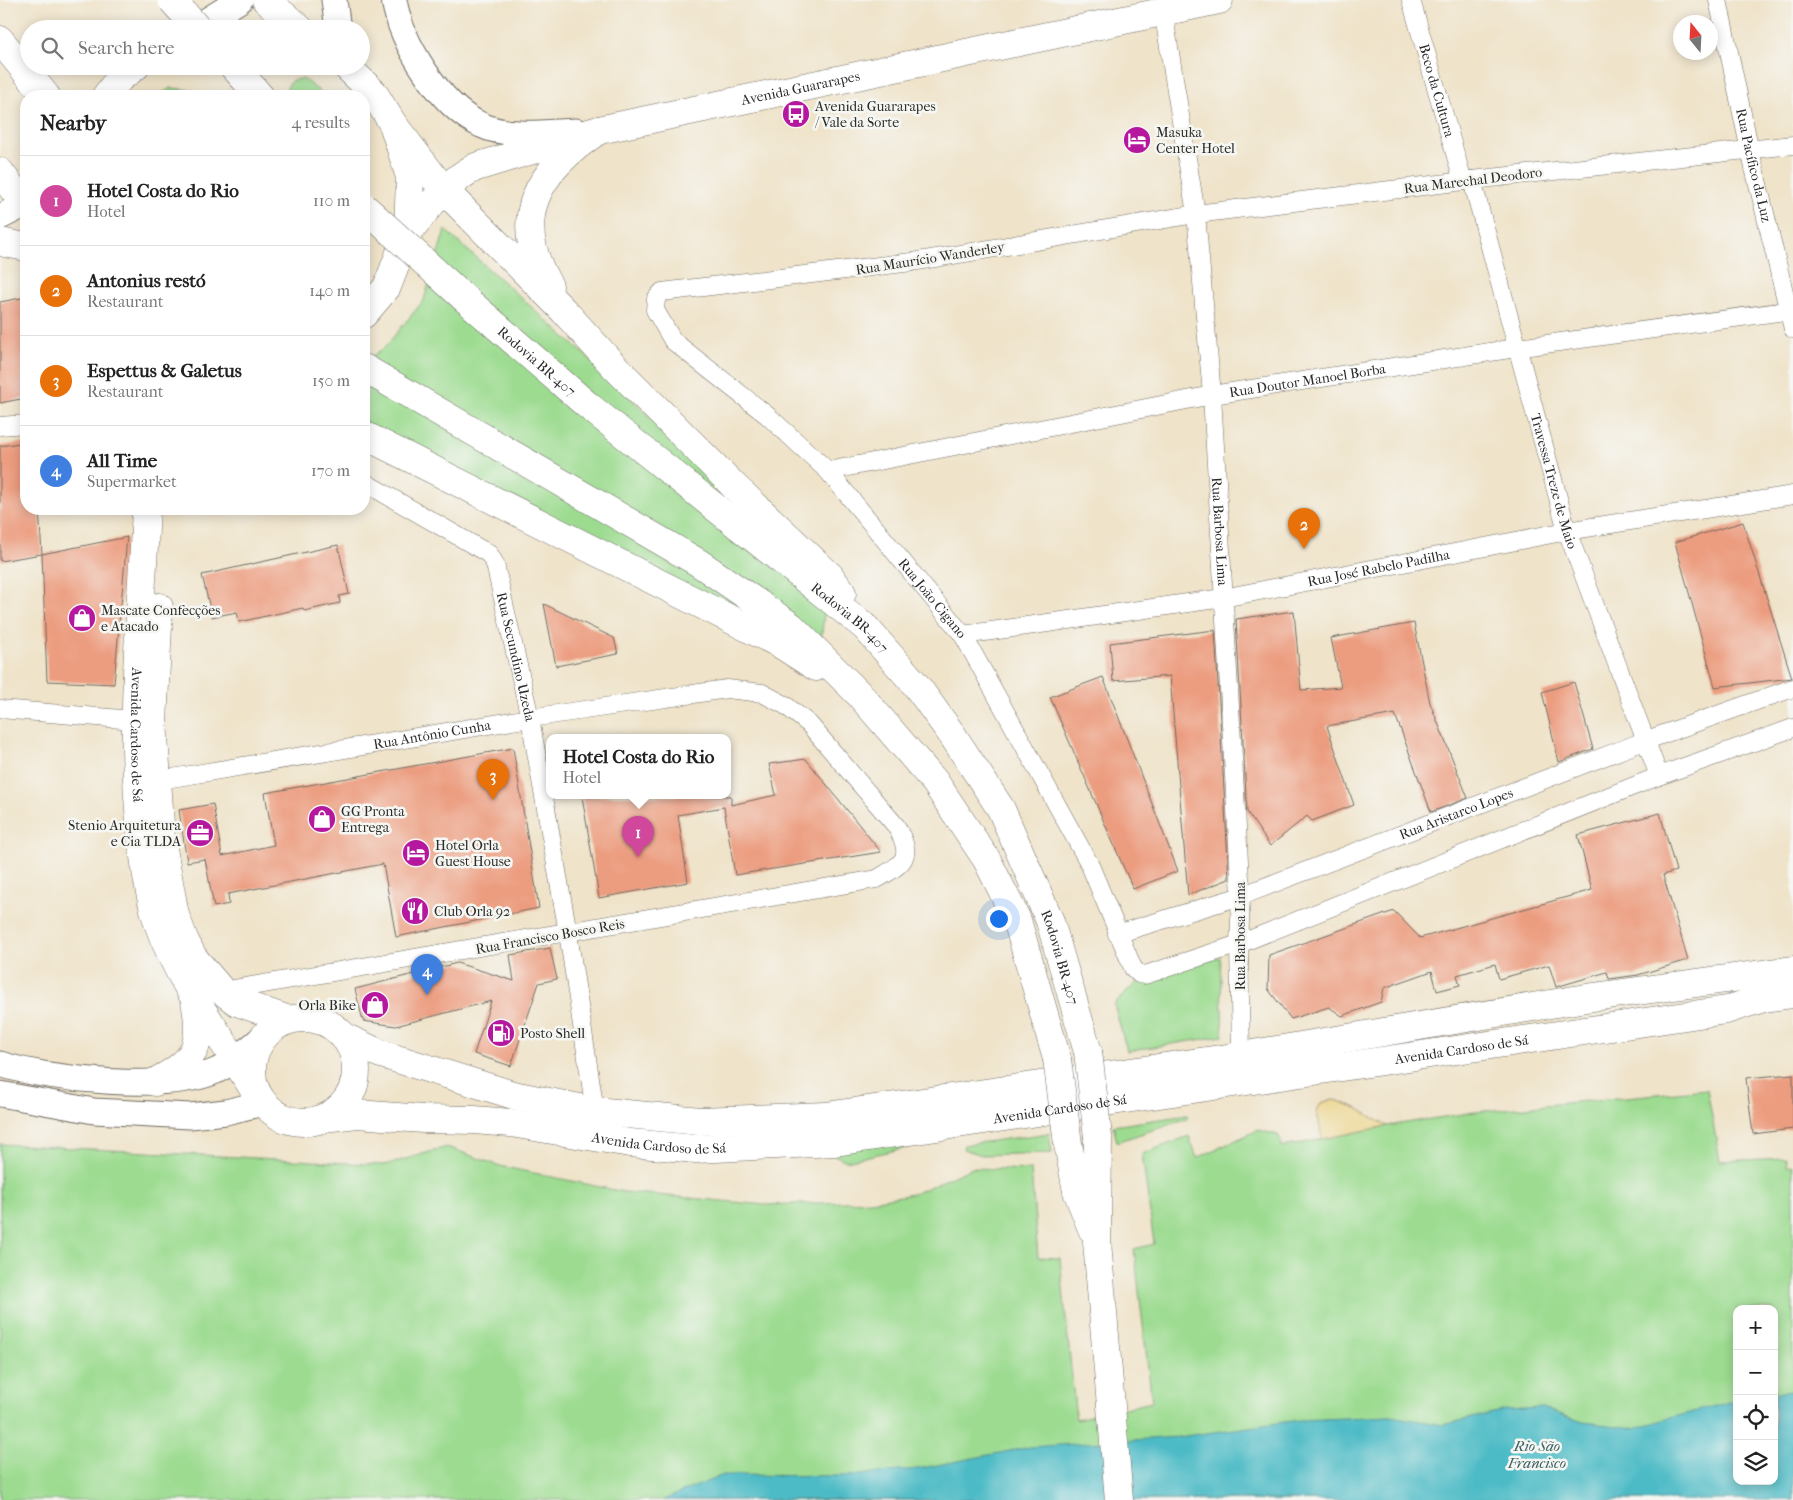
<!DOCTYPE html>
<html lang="en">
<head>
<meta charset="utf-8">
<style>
  :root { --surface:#fff; --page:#f2f2f2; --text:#222; --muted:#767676; --line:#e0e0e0; --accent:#b45309 }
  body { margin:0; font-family:"IM FELL French Canon",serif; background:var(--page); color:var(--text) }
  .controls { position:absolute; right:15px; bottom:15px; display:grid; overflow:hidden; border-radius:10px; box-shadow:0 2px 12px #0003 }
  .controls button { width:45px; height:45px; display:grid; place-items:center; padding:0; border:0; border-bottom:1px solid var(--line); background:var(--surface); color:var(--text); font:25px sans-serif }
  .compass { position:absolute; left:1673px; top:15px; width:45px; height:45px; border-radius:50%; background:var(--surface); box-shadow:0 2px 12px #0003; rotate:342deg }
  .you { position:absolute; left:998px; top:918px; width:18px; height:18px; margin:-12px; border:4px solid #fff; border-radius:50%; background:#1a73e8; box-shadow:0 0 0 8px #1a73e833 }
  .badge { display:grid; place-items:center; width:32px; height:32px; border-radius:50%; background:var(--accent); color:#fff; font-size:16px; font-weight:700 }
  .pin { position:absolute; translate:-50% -41px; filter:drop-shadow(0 1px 2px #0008) }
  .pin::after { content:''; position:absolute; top:26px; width:18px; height:15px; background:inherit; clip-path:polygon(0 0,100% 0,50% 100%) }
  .popup { position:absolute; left:546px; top:734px; width:185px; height:65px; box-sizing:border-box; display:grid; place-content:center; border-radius:10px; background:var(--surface); filter:drop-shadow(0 1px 4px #0005); font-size:16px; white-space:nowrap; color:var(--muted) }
  .popup b { font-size:19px; color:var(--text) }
  .popup::after { content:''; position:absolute; left:50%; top:100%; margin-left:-10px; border:10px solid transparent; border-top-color:var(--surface) }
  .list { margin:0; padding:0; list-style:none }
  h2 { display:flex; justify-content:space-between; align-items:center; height:65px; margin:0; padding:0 20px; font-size:21px }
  h2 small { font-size:16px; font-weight:400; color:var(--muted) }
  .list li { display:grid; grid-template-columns:32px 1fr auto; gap:15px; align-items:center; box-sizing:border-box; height:90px; padding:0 20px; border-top:1px solid var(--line) }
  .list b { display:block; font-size:19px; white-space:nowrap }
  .list p { margin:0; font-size:16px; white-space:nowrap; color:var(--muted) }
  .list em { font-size:16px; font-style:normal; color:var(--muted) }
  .icon { flex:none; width:28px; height:28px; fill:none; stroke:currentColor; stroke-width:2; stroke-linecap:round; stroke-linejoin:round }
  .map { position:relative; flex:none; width:1793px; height:1500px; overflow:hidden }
  .search { position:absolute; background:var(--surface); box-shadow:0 2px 12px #0003; left:20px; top:20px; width:350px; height:55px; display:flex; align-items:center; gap:12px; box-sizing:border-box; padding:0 18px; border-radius:28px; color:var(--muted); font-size:19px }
  .panel { position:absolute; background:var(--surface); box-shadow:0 2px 12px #0003; left:20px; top:90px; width:350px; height:425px; border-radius:20px }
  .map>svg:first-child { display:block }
  .green { fill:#9cdb90; stroke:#64835e }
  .sand { fill:#eeda9e; stroke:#8c8264 }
  .water { fill:#4dbbc6; stroke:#3c7378 }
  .building { fill:#ec9c7f }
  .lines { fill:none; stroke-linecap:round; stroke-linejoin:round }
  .street-casing { stroke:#706b62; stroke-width:19 }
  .secondary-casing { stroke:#706b62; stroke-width:27 }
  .primary-casing { stroke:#706b62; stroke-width:29 }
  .highway-casing { stroke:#706b62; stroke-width:29 }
  .street { stroke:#fff; stroke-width:18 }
  .secondary { stroke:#fff; stroke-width:25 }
  .primary { stroke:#fff; stroke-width:28 }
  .highway { stroke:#fff; stroke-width:28 }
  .highway-bridge-casing { stroke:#706b62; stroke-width:29; stroke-linecap:butt }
  .highway-bridge { stroke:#fff; stroke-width:28 }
  .labels { text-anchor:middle; stroke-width:5; stroke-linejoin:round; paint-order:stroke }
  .street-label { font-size:14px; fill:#2b2b2b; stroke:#f6f6f2 }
  .poi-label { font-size:14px; fill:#2b2b2b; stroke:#f6f6f2; text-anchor:start }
  .water-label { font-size:15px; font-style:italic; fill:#375d61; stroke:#f6f6f2 }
</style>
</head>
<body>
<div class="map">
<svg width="1793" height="1500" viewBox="0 0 1793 1500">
  <rect width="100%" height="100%" fill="#f6f6f2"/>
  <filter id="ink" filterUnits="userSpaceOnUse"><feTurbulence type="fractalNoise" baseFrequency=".02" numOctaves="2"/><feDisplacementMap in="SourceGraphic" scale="10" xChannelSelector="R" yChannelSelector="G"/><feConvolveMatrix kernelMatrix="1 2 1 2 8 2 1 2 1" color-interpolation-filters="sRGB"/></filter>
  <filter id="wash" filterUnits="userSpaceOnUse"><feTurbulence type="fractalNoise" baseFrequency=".0096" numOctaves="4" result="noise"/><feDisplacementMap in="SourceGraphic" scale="20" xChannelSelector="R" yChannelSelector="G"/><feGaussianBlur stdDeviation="1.12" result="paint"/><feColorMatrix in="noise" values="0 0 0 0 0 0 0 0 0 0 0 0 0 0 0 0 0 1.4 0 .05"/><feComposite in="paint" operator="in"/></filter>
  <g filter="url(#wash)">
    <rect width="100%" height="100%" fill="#efe3c9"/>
    <g class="green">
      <path d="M303,79L326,96H290L286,89L292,80Z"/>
      <path d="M172,88L188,90L204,96H156Z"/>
      <path d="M364,154L368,188L364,223Z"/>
      <path d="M445,230L592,361L827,586L819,661L364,425V362L385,347L424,300Z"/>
      <path d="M1220,957L1223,1036L1127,1051L1114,1004L1138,981Z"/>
      <path d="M1707,1089L1720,1161L1786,1158L1787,1166L1793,1165V1461L1774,1457V1309H1737V1465L1529,1500H0V1144L385,1165L447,1147L500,1166L624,1192L766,1205L871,1201L913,1194L972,1168L1031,1170L1038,1257L1060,1258L1076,1419L1152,1402L1134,1249L1154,1244L1142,1154L1189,1136L1197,1158L1258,1130L1278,1135L1283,1147L1387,1126L1475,1112Z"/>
      <path d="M1187,1115L1188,1118L1117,1142L1113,1126Z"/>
      <path d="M959,1129L910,1147L846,1161L826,1150Z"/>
      <path d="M1049,1133L1052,1153L982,1155L963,1149L964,1145Z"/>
    </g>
    <path class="sand" d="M1333,1099L1357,1108L1387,1126L1322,1139L1317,1111L1321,1103Z"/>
    <path class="water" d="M1793,1391V1500H663L723,1475L850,1476L917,1469L1030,1447L1178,1437L1299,1420L1391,1416L1443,1425L1505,1410L1542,1408L1583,1422L1634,1428L1737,1400V1481H1774V1393Z"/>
    <g id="blocks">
      <g class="building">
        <path d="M26,297V398L0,403V302Z"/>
        <path d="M26,442V509H39L42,554L0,561V446Z"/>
        <path d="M1743,522L1792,678L1715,687L1675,542Z"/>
        <path d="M127,537L114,684L47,681L42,554Z"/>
        <path d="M338,545L349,594L339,596L340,603L304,611L303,608L239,622L237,612L212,617L202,575Z"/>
        <path d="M544,604L614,638L618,654L556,666Z"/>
        <path d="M1294,611L1301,690L1341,687L1331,638L1414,623L1430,703L1468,798L1431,812L1395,714L1327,726L1354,805L1312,821L1307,816L1270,846L1247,812L1236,619Z"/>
        <path d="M1215,630L1229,879L1188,895L1170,676L1113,681L1110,643Z"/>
        <path d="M1103,677L1178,871L1133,889L1050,697Z"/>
        <path d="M1574,682L1593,749L1559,762L1542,692Z"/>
        <path d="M513,748L539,908L396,937L383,864L228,894L229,904L214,907L205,859L187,862L179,810L213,804L222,856L274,845L265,793Z"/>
        <path d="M806,759L881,852L735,875L724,807L678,815L688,882L599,898L582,796H731V805L776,795L769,764Z"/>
        <path d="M1660,813L1676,871L1663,875L1688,960L1638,975L1609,979L1607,972L1556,987L1549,965L1499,979L1495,964L1457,975L1460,985L1437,991L1432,971L1384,988L1381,1002L1342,1016L1329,1007L1291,1019L1268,989L1269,955L1394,911L1420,938L1592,890L1578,835Z"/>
        <path d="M550,948L557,979L539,983L511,1066L474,1054L491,1001L396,1026L363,1021L355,989L457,963L514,981L510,955Z"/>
        <path d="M1793,1074V1129L1753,1134L1746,1078Z"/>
      </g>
    </g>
  </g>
  <g filter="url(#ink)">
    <use href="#blocks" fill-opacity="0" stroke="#706b62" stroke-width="1"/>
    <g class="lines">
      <defs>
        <g id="street">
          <path id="s1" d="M1411,0L1463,181"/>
          <path id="s2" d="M1718,0L1750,151L1793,329"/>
          <path id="s3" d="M1163,10L1196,214L1212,395L1241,896L1239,944L1241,1056"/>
          <path id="s4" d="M1793,145L1472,180L1196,214L912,262L662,292L656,299L655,310L673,341L768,416L828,471L963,635L1089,863L1133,968L1139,974L1145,975L1239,944L1659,776L1793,728"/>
          <path id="s5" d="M1472,180L1567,531L1659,776"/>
          <path d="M0,426L26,424"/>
          <path id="s6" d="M828,471L1212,395L1516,348L1793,310"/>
          <path id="s7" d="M364,482L489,554L495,564L530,718L568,933L595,1111"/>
          <path id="s8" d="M963,635L1223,598L1567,531L1793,495"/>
          <path d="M0,709L146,721"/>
          <path id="s9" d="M148,782L530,718L727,689L762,693L785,705L809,724L896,826C914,857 905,863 877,879L222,991"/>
          <path id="s10" d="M1117,934L1241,896L1647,740L1793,688"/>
        </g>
        <g id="secondary">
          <path d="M334,0L338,29"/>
          <path d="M394,0C401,43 441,107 481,125C508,138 547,132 576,131"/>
          <path d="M193,29L240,0"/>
          <path d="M0,217L26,204"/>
          <path d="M0,1064C49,1080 169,1092 216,1071C233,1063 247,1050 262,1038"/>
          <path d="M0,1094L94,1111L190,1116L226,1112L263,1103"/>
        </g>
        <g id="primary">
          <path id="s11" d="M408,232C429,207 446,182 476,167L599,130L1219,0"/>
        </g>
        <g id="highway">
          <path d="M266,0L300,29"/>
          <path d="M0,40L46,96"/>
          <path d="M233,66L260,96"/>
          <path d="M346,66L373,92L393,124L410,177L408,232L387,287L364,314"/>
          <path d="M106,96L119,79L136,66"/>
          <path d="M393,124L443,189L564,311L614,366L735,487L830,576L842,593"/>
          <path d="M0,172L26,206"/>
          <path d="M0,242L26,247"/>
          <path d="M549,286C508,217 538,170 599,130"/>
          <path id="s12" d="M462,296L586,404L865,627L916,685L953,736L1001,809L1050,921L1088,1052"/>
          <path d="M364,368L699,563L791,626L860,695L935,782L987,860L1017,920L1057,1059"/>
          <path d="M364,435L780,644L816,667"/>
          <path id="s13" d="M146,509C141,616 129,723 141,830C144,861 148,893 158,923C180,986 222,1037 256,1093"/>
          <path d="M159,607L153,722L161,838L175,915L184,939L193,957L222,991L237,1002L289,1020"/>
          <circle cx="304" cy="1070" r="52"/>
          <path d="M344,1037L381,1054L513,1095L595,1111L700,1121L826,1116L1241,1056L1586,998L1793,970"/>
          <path d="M155,1082C195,1062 204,1046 195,1001"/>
          <path id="s14" d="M323,1118L357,1114L423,1119L474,1120L511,1123L630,1143L696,1149L835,1142L1726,1010L1764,998L1793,994"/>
          <path d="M1098,1137L1097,1242L1119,1500"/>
          <path d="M1068,1144L1077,1191L1092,1229"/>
        </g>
      </defs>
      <use href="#street" class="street-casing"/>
      <use href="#secondary" class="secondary-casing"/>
      <use href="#primary" class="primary-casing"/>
      <use href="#highway" class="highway-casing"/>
      <use href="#street" class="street"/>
      <use href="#secondary" class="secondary"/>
      <use href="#primary" class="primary"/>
      <use href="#highway" class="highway"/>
      <defs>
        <g id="highway-bridge">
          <path d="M172,0L198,29"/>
          <path d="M364,207L462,296"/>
          <path d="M1088,1052L1098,1137"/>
          <path d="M1057,1059L1068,1144"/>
        </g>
      </defs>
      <use href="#highway-bridge" class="highway-bridge-casing"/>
      <use href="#highway-bridge" class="highway-bridge"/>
    </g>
  </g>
  <defs>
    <symbol id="bus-disc" viewBox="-11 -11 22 22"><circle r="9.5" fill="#b5179e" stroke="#f6f6f2"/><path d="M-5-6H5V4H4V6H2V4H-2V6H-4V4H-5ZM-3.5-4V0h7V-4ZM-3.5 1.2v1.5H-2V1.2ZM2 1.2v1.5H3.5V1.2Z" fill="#fff"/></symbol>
    <symbol id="hotel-disc" viewBox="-11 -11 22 22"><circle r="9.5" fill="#b5179e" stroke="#f6f6f2"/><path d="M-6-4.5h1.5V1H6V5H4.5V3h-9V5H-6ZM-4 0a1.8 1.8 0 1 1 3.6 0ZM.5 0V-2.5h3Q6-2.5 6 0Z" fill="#fff"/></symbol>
    <symbol id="shop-disc" viewBox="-11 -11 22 22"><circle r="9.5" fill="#b5179e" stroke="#f6f6f2"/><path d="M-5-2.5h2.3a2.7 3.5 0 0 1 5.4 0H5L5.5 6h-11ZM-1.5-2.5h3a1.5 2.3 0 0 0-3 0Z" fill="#fff"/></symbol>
    <symbol id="office-disc" viewBox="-11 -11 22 22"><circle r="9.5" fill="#b5179e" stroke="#f6f6f2"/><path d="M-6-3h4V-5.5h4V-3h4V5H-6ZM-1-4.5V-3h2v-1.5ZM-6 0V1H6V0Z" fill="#fff"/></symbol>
    <symbol id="restaurant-disc" viewBox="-11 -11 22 22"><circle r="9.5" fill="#b5179e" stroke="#f6f6f2"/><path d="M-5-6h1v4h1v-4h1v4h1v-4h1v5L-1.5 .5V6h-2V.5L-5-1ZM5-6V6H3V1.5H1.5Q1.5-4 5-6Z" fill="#fff"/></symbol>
    <symbol id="fuel-disc" viewBox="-11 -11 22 22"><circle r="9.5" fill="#b5179e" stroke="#f6f6f2"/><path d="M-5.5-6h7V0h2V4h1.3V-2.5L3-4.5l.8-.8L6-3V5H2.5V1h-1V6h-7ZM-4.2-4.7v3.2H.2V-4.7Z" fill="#fff"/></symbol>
  </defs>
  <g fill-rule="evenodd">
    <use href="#bus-disc" x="780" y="98" width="32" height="32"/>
    <use href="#hotel-disc" x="1121" y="124" width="32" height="32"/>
    <use href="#shop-disc" x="66" y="602" width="32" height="32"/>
    <use href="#shop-disc" x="306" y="803" width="32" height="32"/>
    <use href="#office-disc" x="184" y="817" width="32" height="32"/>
    <use href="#hotel-disc" x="400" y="837" width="32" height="32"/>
    <use href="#restaurant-disc" x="399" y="895" width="32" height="32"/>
    <use href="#shop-disc" x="359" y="989" width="32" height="32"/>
    <use href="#fuel-disc" x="485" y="1017" width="32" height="32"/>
  </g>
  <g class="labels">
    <g class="street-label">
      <text dy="5" stroke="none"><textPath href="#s11" startOffset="429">Avenida Guararapes</textPath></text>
      <text dy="5" stroke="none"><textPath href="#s1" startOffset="94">Beco da Cultura</textPath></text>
      <text dy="5" stroke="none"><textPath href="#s2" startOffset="169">Rua Pacífico da Luz</textPath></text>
      <text transform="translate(1473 180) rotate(-7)" y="5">Rua Marechal Deodoro</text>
      <text transform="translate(930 258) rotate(-9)" y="5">Rua Maurício Wanderley</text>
      <text dy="5" stroke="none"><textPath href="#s12" startOffset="99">Rodovia BR-407</textPath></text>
      <text dy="5" stroke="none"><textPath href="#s6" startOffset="488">Rua Doutor Manoel Borba</textPath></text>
      <text dy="5" stroke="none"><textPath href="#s5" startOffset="312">Travessa Treze de Maio</textPath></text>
      <text dy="5" stroke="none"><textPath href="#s3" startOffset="525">Rua Barbosa Lima</textPath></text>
      <text dy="5" stroke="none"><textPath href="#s8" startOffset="421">Rua José Rabelo Padilha</textPath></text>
      <text dy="5" stroke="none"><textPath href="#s4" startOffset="1564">Rua João Cigano</textPath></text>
      <text dy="5" stroke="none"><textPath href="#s12" startOffset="504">Rodovia BR-407</textPath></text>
      <text dy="5" stroke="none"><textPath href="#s7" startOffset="251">Rua Secundino Uzeda</textPath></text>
      <text dy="5" stroke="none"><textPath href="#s13" startOffset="226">Avenida Cardoso de Sá</textPath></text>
      <text dy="5" stroke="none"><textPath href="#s9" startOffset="288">Rua Antônio Cunha</textPath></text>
      <text dy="5" stroke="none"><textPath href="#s10" startOffset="360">Rua Aristarco Lopes</textPath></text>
      <text transform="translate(550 936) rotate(-10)" y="5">Rua Francisco Bosco Reis</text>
      <text transform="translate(1240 936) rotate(-90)" y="5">Rua Barbosa Lima</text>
      <text dy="5" stroke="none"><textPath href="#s12" startOffset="909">Rodovia BR-407</textPath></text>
      <text dy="5" stroke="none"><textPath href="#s14" startOffset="1148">Avenida Cardoso de Sá</textPath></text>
      <text dy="5" stroke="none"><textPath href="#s14" startOffset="742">Avenida Cardoso de Sá</textPath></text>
      <text dy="5" stroke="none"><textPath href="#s14" startOffset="338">Avenida Cardoso de Sá</textPath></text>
    </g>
    <g class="poi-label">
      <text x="815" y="111">Avenida Guararapes<tspan x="815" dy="16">/ Vale da Sorte</tspan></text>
      <text x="1156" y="137">Masuka<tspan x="1156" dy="16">Center Hotel</tspan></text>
      <text x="101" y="615">Mascate Confecções<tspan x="101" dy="16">e Atacado</tspan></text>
      <text x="341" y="816">GG Pronta<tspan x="341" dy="16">Entrega</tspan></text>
      <text x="181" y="830" text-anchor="end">Stenio Arquitetura<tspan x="181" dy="16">e Cia TLDA</tspan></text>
      <text x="435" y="850">Hotel Orla<tspan x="435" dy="16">Guest House</tspan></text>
      <text x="434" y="916">Club Orla 92</text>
      <text x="356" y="1010" text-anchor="end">Orla Bike</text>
      <text x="520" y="1038">Posto Shell</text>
    </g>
    <g class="water-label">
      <text x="1537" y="1451">Rio São<tspan x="1537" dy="17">Francisco</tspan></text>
    </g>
  </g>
</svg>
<div class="controls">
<button>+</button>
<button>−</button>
<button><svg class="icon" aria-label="locate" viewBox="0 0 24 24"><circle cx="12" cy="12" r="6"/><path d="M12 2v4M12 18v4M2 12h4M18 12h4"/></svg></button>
<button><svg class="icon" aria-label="layers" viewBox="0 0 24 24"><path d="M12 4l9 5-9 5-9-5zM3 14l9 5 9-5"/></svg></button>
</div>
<svg class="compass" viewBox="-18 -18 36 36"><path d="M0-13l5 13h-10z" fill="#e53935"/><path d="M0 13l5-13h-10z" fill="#767676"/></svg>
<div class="you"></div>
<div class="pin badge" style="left:638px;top:857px;background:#d1479c">1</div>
<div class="popup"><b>Hotel Costa do Rio</b>Hotel</div>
<div class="pin badge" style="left:1304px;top:549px;background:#e8710a">2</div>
<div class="pin badge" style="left:493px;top:800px;background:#e8710a">3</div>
<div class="pin badge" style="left:427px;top:995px;background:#3f7fe0">4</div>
<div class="search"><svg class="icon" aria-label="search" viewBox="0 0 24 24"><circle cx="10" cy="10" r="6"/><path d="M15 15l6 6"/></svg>Search here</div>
<section class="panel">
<h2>Nearby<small>4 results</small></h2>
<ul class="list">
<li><span class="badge" style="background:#d1479c">1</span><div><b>Hotel Costa do Rio</b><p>Hotel</p></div><em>110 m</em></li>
<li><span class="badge" style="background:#e8710a">2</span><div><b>Antonius restó</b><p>Restaurant</p></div><em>140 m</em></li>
<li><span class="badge" style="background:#e8710a">3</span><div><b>Espettus &amp; Galetus</b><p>Restaurant</p></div><em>150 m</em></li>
<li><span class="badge" style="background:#3f7fe0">4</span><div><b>All Time</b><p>Supermarket</p></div><em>170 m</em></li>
</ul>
</section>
</div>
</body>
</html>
